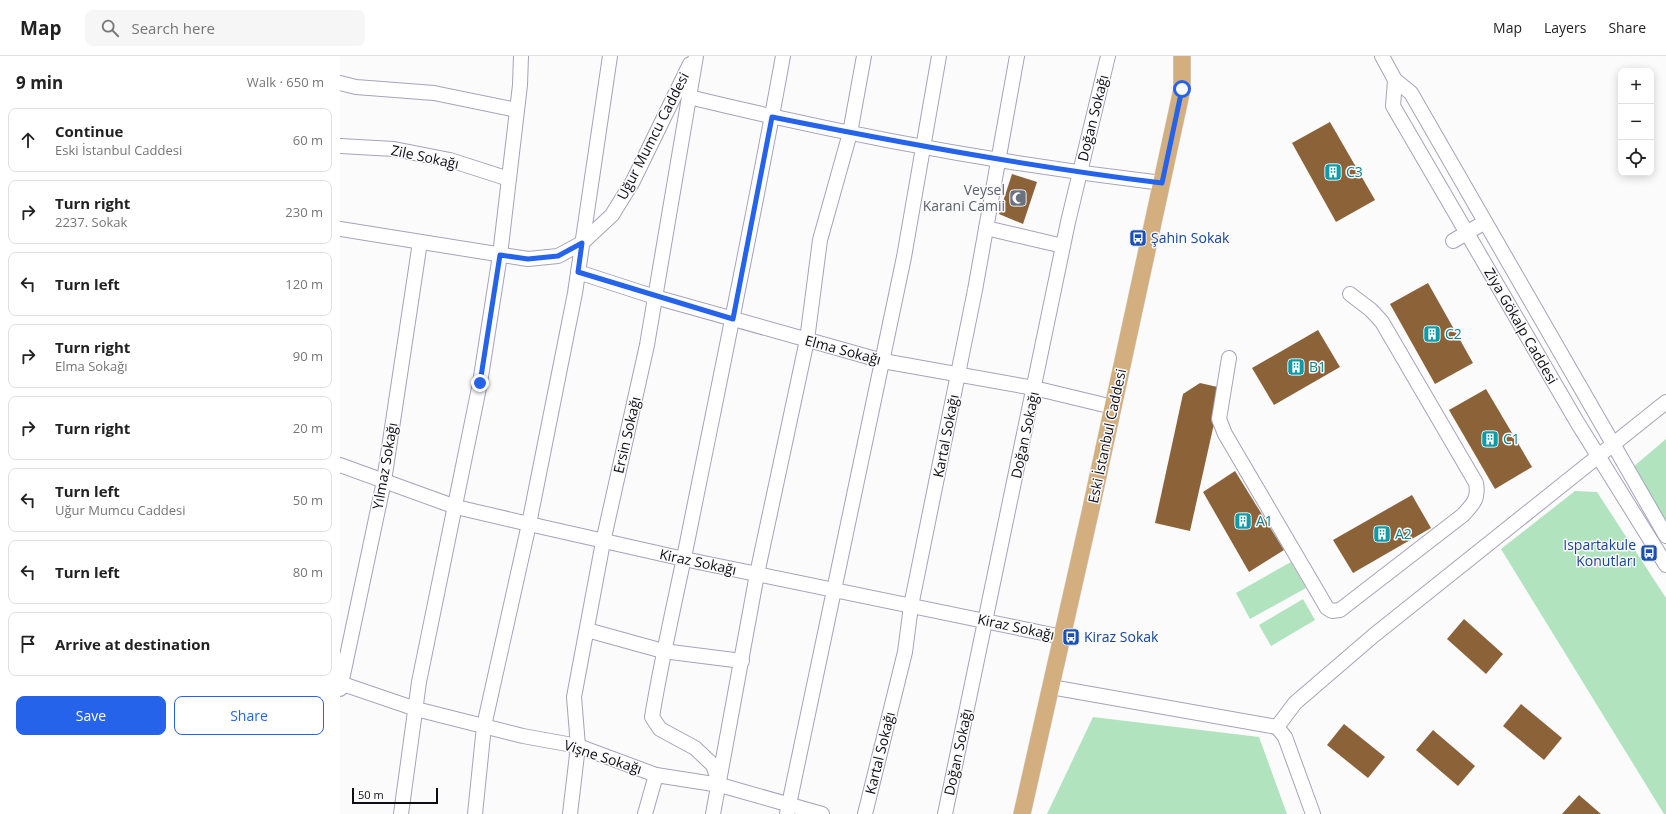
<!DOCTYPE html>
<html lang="en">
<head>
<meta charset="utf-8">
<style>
  :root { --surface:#fff; --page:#f6f6f6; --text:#222; --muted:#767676; --line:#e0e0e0; --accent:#2563eb }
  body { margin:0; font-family:"Open Sans",sans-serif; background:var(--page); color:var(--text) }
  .controls { position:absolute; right:12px; top:12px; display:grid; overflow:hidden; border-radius:8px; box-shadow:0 2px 10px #0003 }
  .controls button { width:36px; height:36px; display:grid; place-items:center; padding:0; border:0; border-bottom:1px solid var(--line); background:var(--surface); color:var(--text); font:20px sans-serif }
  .scale { position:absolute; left:12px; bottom:10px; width:86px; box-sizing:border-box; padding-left:4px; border:2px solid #0f0d15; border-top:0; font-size:11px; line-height:14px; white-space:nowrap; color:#0f0d15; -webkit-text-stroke:3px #fbfbfb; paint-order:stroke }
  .stop { position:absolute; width:12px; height:12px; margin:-9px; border:3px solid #2563eb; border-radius:50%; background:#fff }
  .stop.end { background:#2563eb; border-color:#fff; box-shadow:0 1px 4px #0008 }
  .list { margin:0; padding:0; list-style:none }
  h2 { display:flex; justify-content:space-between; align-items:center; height:52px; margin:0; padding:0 16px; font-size:17px }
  h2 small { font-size:13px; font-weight:400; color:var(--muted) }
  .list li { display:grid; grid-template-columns:26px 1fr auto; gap:12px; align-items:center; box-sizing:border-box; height:64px; margin:0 8px 8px; padding:0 8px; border:1px solid var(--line); border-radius:8px }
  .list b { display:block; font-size:15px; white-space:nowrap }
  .list p { margin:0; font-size:13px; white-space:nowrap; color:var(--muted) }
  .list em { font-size:13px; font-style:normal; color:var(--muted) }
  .actions { display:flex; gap:8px; padding:12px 16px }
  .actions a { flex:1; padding:9px 0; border:1px solid var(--accent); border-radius:8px; text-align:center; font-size:14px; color:var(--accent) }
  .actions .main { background:var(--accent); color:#fff }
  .icon { flex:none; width:22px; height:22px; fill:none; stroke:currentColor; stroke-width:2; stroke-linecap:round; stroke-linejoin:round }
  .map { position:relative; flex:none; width:1326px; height:758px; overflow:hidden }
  header { display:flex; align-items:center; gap:24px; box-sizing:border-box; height:56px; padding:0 20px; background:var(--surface); border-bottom:1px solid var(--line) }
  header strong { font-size:19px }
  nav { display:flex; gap:22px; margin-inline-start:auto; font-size:14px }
  .search { width:280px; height:36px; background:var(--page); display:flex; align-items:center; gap:10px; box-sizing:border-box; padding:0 14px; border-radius:8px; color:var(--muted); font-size:15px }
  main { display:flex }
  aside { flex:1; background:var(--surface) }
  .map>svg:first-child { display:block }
  .green { fill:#b1e4be }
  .building { fill:#8c6239 }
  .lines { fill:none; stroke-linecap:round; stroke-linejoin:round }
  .minor-casing { stroke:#a7a2bb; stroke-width:16 }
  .major-casing { stroke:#d9d8da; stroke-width:18 }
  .minor { stroke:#fff; stroke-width:14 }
  .major { stroke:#d3ae7e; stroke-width:17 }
  .route { stroke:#2563eb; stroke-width:5 }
  .labels { text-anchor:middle; stroke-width:3; stroke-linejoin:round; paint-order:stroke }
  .street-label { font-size:14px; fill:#0f0d15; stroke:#fbfbfb }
  .culture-label { font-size:14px; fill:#0d838f; stroke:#fbfbfb; text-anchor:start }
  .worship-label { font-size:14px; fill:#5b616d; stroke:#fbfbfb; text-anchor:end }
  .transit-label { font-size:14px; fill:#164399; stroke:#fbfbfb; text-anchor:start }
</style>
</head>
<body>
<header>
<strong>Map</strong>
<div class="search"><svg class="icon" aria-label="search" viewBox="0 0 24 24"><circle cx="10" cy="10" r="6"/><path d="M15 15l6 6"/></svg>Search here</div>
<nav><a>Map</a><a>Layers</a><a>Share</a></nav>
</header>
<main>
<aside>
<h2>9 min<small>Walk · 650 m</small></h2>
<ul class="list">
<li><svg class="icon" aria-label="ahead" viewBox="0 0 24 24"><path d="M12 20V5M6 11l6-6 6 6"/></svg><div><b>Continue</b><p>Eski İstanbul Caddesi</p></div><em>60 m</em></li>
<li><svg class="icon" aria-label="right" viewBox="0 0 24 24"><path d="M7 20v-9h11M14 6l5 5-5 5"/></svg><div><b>Turn right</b><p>2237. Sokak</p></div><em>230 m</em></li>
<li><svg class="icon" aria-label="left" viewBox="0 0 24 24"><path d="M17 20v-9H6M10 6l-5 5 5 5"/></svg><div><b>Turn left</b></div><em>120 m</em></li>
<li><svg class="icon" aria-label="right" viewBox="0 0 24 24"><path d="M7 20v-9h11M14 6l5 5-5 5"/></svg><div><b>Turn right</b><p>Elma Sokağı</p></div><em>90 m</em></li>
<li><svg class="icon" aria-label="right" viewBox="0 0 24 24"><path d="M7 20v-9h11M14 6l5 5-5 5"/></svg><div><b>Turn right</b></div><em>20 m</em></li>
<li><svg class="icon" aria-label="left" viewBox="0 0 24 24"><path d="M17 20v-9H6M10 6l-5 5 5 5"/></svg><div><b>Turn left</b><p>Uğur Mumcu Caddesi</p></div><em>50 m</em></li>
<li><svg class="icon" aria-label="left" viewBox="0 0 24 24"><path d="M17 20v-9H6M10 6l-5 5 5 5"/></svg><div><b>Turn left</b></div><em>80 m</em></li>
<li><svg class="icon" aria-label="arrive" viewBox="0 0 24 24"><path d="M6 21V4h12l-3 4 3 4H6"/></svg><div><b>Arrive at destination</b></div></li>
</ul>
<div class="actions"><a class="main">Save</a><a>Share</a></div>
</aside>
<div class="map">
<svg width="1326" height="758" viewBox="0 0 1326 758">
  <rect width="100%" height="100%" fill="#fbfbfb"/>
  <g class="green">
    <path d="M1326,383V483L1293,411Z"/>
    <path d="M1235,435L1257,436L1326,542V758H1324L1161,493Z"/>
    <path d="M951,506L966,532L910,563L896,537Z"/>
    <path d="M963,543L975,564L931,590L919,569Z"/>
    <path d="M753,661L919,681L947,758H707Z"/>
  </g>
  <g class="building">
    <path d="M990,66L1035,144L996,166L952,87Z"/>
    <path d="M672,118L697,126L683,168L659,158Z"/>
    <path d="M1088,227L1133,307L1095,328L1050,248Z"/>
    <path d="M978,274L1000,311L934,349L912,312Z"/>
    <path d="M860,327L882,332L850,475L815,467L843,338Z"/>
    <path d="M1146,333L1192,411L1155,433L1109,354Z"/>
    <path d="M895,415L944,494L909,516L863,436Z"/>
    <path d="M1072,439L1091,472L1013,517L993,484Z"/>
    <path d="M1124,563L1163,598L1146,618L1107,583Z"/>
    <path d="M1181,648L1222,682L1204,704L1163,670Z"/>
    <path d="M1004,668L1045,701L1028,722L987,689Z"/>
    <path d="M1093,674L1135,710L1118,730L1076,694Z"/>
    <path d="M1239,739L1261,758H1222Z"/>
  </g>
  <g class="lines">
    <defs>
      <g id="minor">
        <path d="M1042,0L1055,24L1071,37L1326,480"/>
        <path d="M1055,24L1053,50L1237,366L1326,509"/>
        <path d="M0,27L16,31L94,37L177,54"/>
        <path d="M349,41C505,79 663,108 822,127"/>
        <path d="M0,90L54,93L110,104L169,123"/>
        <path d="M646,172L723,190"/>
        <path d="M0,173L188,203L218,200L242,187L272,159L293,125L350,8"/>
        <path d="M1113,185L1145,166"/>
        <path d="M238,216L315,241L543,305L694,332L773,351"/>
        <path d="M889,302L879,363L885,378L987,552L992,555L1000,554L1123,459C1133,448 1139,443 1136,427L1042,266L1031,254L1010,238"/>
        <path d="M0,409L116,451L189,468L344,503L722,581"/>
        <path d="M247,574L323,595L402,605"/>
        <path d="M0,627L76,653L183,680L238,690L316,719L380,729L482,758"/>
        <path d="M711,631L937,671"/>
        <path d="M0,633L44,425L80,186"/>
        <path d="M937,671L955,647L1033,580L1326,346"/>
        <path d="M937,671L945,681L973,758"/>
        <path d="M380,729L373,709L355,692L320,673L312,661C323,594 339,529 352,462C383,308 415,155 443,0"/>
        <path d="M61,758L79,626L140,327L160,199L180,29L181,0"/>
        <path d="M135,758L144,670L189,468L235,237L270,0"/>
        <path d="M230,758L238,690L234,641L263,486L307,289L356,0"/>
        <path d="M305,758L316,719"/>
        <path d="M373,758L417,518L467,284L480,184L510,77L524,0"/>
        <path d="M447,758L564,201L599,0"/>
        <path d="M525,758L565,596L571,550L635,234L677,0"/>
        <path d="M605,758L728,166L768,0"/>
      </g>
      <path id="major" d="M682,758L750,457L842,33V0"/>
    </defs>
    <use href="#minor" class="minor-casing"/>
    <use href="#major" class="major-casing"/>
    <use href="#minor" class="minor"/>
    <use href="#major" class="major"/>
  </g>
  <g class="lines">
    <path class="route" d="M140,327L160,199L188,203L218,200L242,187L238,216L393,263L432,61C561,87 691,111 822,127L842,33"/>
  </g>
  <defs>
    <symbol id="building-square" viewBox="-11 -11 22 22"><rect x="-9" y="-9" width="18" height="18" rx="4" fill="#0f9aa8" stroke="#fbfbfb"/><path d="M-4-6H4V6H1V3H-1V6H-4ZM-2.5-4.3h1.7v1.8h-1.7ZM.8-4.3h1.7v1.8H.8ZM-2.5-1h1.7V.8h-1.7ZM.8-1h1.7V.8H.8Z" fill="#fff"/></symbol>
    <symbol id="mosque-square" viewBox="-11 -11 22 22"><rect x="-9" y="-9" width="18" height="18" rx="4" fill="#6b7280" stroke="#fbfbfb"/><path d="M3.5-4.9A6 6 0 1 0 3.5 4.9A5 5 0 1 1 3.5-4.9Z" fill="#fff"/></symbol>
    <symbol id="bus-square" viewBox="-11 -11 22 22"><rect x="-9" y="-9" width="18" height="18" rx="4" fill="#1a4fb4" stroke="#fbfbfb"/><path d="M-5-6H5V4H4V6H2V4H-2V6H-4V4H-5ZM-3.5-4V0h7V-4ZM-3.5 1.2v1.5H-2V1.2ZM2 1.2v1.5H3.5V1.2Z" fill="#fff"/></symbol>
  </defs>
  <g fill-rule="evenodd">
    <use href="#building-square" x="983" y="106" width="20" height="20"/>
    <use href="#mosque-square" x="668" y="132" width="20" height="20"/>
    <use href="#bus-square" x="788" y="172" width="20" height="20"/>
    <use href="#building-square" x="1082" y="268" width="20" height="20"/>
    <use href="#building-square" x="946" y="301" width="20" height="20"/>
    <use href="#building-square" x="1140" y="373" width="20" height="20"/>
    <use href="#building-square" x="893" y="455" width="20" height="20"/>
    <use href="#building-square" x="1032" y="468" width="20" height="20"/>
    <use href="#bus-square" x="1299" y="487" width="20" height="20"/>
    <use href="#bus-square" x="721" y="571" width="20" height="20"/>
  </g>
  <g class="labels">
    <g class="street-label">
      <text transform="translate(753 62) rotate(-76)" y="5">Doğan Sokağı</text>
      <text transform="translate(313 80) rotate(-63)" y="5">Uğur Mumcu Caddesi</text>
      <text transform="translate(85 101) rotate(12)" y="5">Zile Sokağı</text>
      <text transform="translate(1181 270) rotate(60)" y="5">Ziya Gökalp Caddesi</text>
      <text transform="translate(503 294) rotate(15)" y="5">Elma Sokağı</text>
      <text transform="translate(287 379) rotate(-77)" y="5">Ersin Sokağı</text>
      <text transform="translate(685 379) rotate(-78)" y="5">Doğan Sokağı</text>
      <text transform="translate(606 380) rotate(-79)" y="5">Kartal Sokağı</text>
      <text transform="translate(767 380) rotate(-78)" y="5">Eski İstanbul Caddesi</text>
      <text transform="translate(45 410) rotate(-80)" y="5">Yılmaz Sokağı</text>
      <text transform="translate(358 506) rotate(12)" y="5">Kiraz Sokağı</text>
      <text transform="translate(676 571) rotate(12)" y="5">Kiraz Sokağı</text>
      <text transform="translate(618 696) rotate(-78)" y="5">Doğan Sokağı</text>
      <text transform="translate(540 697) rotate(-76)" y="5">Kartal Sokağı</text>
      <text transform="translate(263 701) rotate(18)" y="5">Vişne Sokağı</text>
    </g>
    <g class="culture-label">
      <text x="1006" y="121">C3</text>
      <text x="1105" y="283">C2</text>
      <text x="969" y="316">B1</text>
      <text x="1163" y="388">C1</text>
      <text x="916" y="470">A1</text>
      <text x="1055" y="483">A2</text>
    </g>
    <g class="worship-label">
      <text x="665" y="139">Veysel<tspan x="665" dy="16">Karani Camii</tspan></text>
    </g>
    <g class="transit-label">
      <text x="811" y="187">Şahin Sokak</text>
      <text x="1296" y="494" text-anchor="end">Ispartakule<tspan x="1296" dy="16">Konutları</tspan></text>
      <text x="744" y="586">Kiraz Sokak</text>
    </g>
  </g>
</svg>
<div class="controls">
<button>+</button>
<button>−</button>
<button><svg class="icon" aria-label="locate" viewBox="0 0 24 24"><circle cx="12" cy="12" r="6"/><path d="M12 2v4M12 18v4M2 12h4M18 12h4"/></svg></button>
</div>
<div class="scale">50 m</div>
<div class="stop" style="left:842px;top:33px"></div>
<div class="stop end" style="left:140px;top:327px"></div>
</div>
</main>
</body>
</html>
